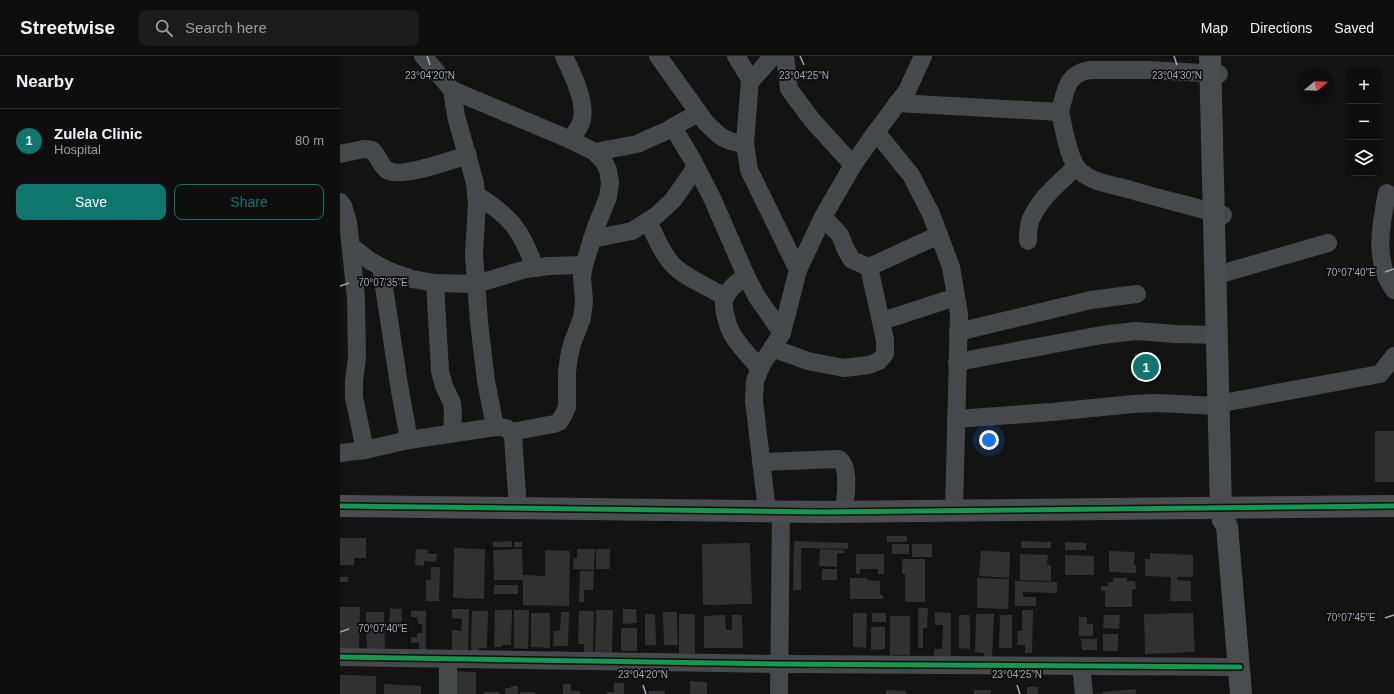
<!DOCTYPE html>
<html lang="en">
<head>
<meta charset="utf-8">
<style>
  :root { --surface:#0e0e0e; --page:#1c1c1c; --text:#f1f3f6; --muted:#9b9c9e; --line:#2e2e2e; --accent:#0f766e }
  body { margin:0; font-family:Arial,sans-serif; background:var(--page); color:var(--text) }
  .controls { position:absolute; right:12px; top:12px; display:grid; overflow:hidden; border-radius:8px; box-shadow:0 1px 3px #0004 }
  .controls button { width:36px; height:36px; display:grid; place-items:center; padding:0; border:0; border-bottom:1px solid var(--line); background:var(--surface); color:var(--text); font:20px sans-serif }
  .compass { position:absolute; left:958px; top:12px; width:36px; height:36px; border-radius:50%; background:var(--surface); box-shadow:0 1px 3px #0004; rotate:71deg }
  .you { position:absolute; left:649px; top:384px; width:14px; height:14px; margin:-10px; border:3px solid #fff; border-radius:50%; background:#1a73e8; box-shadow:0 0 0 6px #1a73e833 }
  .badge { display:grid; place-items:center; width:26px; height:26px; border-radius:50%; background:var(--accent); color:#fff; font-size:13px; font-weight:700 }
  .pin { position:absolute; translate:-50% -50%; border:2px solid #fff; box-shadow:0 1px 4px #0006 }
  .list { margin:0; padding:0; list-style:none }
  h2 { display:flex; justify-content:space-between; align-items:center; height:52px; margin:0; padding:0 16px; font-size:17px }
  h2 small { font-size:13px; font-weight:400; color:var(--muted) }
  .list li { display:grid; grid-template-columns:26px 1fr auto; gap:12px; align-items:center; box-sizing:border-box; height:64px; padding:0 16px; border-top:1px solid var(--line) }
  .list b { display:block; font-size:15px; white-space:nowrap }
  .list p { margin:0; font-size:13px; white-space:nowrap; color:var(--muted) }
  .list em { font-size:13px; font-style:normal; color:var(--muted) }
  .actions { display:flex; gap:8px; padding:12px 16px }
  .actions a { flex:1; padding:9px 0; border:1px solid var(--accent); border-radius:8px; text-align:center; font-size:14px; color:var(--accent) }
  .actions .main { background:var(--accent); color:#fff }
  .icon { flex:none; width:22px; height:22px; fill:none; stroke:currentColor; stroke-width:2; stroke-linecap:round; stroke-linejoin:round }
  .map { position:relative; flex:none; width:1054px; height:638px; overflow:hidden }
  header { display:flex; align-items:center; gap:24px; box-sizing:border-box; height:56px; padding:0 20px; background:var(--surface); border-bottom:1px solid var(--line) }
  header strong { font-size:19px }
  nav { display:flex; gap:22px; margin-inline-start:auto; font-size:14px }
  .search { width:280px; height:36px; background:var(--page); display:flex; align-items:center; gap:10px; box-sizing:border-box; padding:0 14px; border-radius:8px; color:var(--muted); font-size:15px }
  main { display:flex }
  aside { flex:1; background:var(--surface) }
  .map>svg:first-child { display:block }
  .building { fill:#313132 }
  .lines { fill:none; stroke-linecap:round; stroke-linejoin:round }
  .street { stroke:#47484c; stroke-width:18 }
  .secondary { stroke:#4a4c50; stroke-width:22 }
  .cycleway-casing { stroke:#0d0d0e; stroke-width:8 }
  .cycleway { stroke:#139951; stroke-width:5 }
  .ticks { fill:none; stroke:#a2a6b5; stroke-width:1.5 }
  .ticks-label { font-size:10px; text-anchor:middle; fill:#a2a6b5; stroke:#0d0d0e; stroke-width:3.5; stroke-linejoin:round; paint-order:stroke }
</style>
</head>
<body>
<header>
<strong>Streetwise</strong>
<div class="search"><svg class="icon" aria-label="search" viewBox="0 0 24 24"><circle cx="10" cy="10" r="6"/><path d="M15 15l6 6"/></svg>Search here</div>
<nav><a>Map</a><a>Directions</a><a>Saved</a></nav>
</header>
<main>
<aside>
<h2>Nearby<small></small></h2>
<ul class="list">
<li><span class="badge">1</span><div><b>Zulela Clinic</b><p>Hospital</p></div><em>80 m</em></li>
</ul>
<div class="actions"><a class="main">Save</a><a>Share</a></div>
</aside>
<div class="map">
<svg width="1054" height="638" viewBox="0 0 1054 638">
  <rect width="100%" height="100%" fill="#131313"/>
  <g class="building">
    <path d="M812,296L814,318L796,320L794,298Z"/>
    <rect x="1035" y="375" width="19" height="51"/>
    <rect x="547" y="480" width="20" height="6"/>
    <path d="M0,482H26V502H14V509H0Z"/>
    <path d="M172,485V491H153V486Z"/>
    <path d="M454,485L508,487V493L461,492V534H453Z"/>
    <path d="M681,485L711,486V492H681Z"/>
    <rect x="174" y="486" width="8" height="5"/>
    <path d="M725,486L746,487V494H725Z"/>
    <path d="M410,487L412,548L363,549L362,488Z"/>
    <rect x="552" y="488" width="17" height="10"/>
    <rect x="572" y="488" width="20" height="13"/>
    <path d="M114,492L145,493L144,543L113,542Z"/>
    <path d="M76,493L88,494L87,497L97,498L96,506L84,505V510L75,509Z"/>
    <path d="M182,493L183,519L205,520V494L230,495L229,550L183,549V524H154L153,494Z"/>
    <path d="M237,493H255L254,514L233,513L234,502H237Z"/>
    <rect x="256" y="493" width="14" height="20"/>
    <path d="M480,493L504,494V497H497V511L479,510Z"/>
    <path d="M641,495L670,496L669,522L639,520Z"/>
    <path d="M769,495L795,496L794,509H796V517L769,516Z"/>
    <path d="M810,497L853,499V521H837V524L851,525V545H830L831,521L805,520V503H810Z"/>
    <path d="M516,498H544V518H538V513H520V518H516Z"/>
    <path d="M680,498L708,499L707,509H711V525L680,524Z"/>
    <path d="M725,499L754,500V519H725Z"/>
    <path d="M562,503H585V546H565V518H562Z"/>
    <path d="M91,511H100L99,545H86V524H91Z"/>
    <rect x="482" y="513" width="15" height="11"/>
    <path d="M240,515H254L253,534H244V546H239Z"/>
    <rect x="0" y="521" width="8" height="5"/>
    <path d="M510,522H527V524L540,525V539H543V543H510Z"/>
    <path d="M637,522L669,523L668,553L637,552Z"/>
    <path d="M773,522H787V525H795L796,533H792V551H765V535H761V530H768V527L773,526Z"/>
    <path d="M675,525L717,526V537L683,536V541H696V550H675Z"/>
    <rect x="154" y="529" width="24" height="9"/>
    <path d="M0,551H20L19,599H0Z"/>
    <path d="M50,552L62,553L61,570H49Z"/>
    <path d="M578,552H588L587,572H583V592H578Z"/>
    <path d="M112,553H129L128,598H112V574L121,575L122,563L112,562Z"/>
    <path d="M283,553H296L297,567L283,568Z"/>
    <path d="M155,554H172L171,589H162V591H154Z"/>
    <path d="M174,554H189L188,593L174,592Z"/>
    <path d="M256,554H273L272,597L255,596Z"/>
    <path d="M682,554H693L692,597H685V589H677L678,575H682Z"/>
    <path d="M71,555H86V597H79V587H71V581H77V577H82V568H78L77,561H71Z"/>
    <path d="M132,555H148L147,592H139V597H131Z"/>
    <path d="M239,555H254L253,597H244V588H238Z"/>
    <path d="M26,556H44L45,596H27Z"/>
    <path d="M221,556H229L228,590H213L214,575H220Z"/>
    <path d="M323,556H337L338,589H324Z"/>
    <path d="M595,556L611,557V602H594V593H602L603,569H595Z"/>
    <path d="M191,557H210V592L191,591Z"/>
    <path d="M513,557H527L526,592L513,591Z"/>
    <rect x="532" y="557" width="14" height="9"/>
    <path d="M853,557L855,596L805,598L804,558Z"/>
    <path d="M305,558H315L316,589H305Z"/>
    <path d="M339,558H355V597L339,598Z"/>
    <path d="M636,558H654L652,603L644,602V597L635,596Z"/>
    <path d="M385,559L386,574H392V559H402L403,592H364V560Z"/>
    <path d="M619,559H630V593L619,592Z"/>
    <path d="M660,559H672V592H659Z"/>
    <path d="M764,559H780L779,573L763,572Z"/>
    <rect x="550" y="560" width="20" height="39"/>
    <path d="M739,561H747V568H753V580H739Z"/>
    <path d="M531,571H545V593L531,594Z"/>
    <rect x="281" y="572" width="16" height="23"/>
    <rect x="763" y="578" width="15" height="17"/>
    <path d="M741,583H757V594H742Z"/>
    <path d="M116,615L136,616V638H116Z"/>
    <path d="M0,619L36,620V638H0Z"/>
    <path d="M350,625L367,626V638H350Z"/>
    <path d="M274,627H284V638H267V636H274Z"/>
    <path d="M44,628L81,630V638H44Z"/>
    <path d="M223,628H231V635H240V638H223Z"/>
    <path d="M171,630H178V638H165V632H171Z"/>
    <rect x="687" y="631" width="11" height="7"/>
    <path d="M796,633V638H762V636Z"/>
    <path d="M546,634L566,635V638H546Z"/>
    <rect x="634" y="634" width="17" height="4"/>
    <rect x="309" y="635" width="16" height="3"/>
    <rect x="144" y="636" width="15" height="2"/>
    <rect x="180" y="636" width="15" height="2"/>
  </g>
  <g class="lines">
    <g class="street">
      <path d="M83,0L112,34L231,84L255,96L264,106L268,114L270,127L268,141L256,171L244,209L242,221L244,245L242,262L232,288L229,301L227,316V351L223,360L219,366L214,368L171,376"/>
      <path d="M224,0C232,17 248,49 241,67C238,73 234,79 231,84"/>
      <path d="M318,0L366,67L380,80L390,85L405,88"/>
      <path d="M396,0L410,23L405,88L409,114L458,214L442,277L422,308L415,325L414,344L427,455"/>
      <path d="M445,0L449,33L472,64L513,109"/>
      <path d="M410,26L433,0"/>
      <path d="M112,34L116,60L135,127L137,148L134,198L139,266L146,325L155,371"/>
      <path d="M557,47L720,56C726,35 725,18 750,14H809L879,18"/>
      <path d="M720,56C724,72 728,103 739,114C751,127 775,129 791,134C821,143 852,150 883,159"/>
      <path d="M333,71L352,103L373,144L406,220L417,241L442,277"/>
      <path d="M536,76L571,119L591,158L611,211L619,258L614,454"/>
      <path d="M255,96L297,88L326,75L358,57"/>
      <path d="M0,98L24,93L32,94C39,100 39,108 47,114C60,123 111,104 128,99"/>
      <path d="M1047,137C1041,168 1033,206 1054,234"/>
      <path d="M136,139C171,160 181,174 195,212"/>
      <path d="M0,146L3,150L8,166L16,242L17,301L14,326V341L25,394"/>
      <path d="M483,161L500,179L506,194L512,204L529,211L599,179"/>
      <path d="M308,165C315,179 321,196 332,208C345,222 369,231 385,241"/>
      <path d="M252,183L292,175L317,159L333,144L356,111"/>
      <path d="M688,185C688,178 688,170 691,163C700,142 720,126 736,111"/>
      <path d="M11,190L30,205L49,215L72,223L95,227L136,228L186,213L208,210L244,209"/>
      <path d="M41,211L59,329L69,384"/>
      <path d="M458,214L483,161L513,109L536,76L567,35L583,0"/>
      <path d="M884,217L988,187"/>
      <path d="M406,220C398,226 390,231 386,240C380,250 389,275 396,284C403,294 412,303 420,313"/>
      <path d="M95,227L100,315L104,330L112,347L113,358L112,377"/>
      <path d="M542,265L616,241"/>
      <path d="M618,276L751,244L797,238"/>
      <path d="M432,292L468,305L504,312L529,309L539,305L545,298V284L529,211"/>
      <path d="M617,306L762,279L796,275L836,278L877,279"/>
      <path d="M888,346L1040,318L1054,300"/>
      <path d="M616,363L712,356L793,348L818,347L878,350"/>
      <path d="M0,397L25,394L69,384L155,371C165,371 169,371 173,381L178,452"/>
      <path d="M421,406L499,403C511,412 505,442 504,456"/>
      <path d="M0,601L440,608L900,611"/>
      <path d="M741,610L744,638"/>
      <path d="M108,638V603"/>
      <path d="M439,638L441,456"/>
    </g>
    <g class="secondary">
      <path d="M870,0L881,452L883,464L887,470L901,638"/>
      <path d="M0,450L482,456L1054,450"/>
    </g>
    <defs>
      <g id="cycleway">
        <path d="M0,450L482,456L1054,450"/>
        <path d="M0,601L440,608L900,611"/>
      </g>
    </defs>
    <use href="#cycleway" class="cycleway-casing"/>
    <use href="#cycleway" class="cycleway"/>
  </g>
  <path class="ticks" d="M87,0L90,9M460,0L464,9M834,0L837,9M1045,216L1054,213M0,230L9,227M1045,562L1054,559M0,576L9,573M303,629L306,638M677,629L680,638"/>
  <g class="ticks-label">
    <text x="90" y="23">23°04'20"N</text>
    <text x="837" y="23">23°04'30"N</text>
    <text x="464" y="23">23°04'25"N</text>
    <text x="1011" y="220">70°07'40"E</text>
    <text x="43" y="230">70°07'35"E</text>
    <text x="1011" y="565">70°07'45"E</text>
    <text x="43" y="576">70°07'40"E</text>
    <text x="303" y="622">23°04'20"N</text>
    <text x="677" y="622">23°04'25"N</text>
  </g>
</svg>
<div class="controls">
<button>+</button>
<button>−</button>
<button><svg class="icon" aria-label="layers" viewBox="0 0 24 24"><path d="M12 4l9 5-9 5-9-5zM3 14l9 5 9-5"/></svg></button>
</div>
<svg class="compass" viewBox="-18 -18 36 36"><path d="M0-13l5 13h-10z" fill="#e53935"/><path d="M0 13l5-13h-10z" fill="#9b9c9e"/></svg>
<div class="you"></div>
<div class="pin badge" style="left:806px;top:311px">1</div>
</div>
</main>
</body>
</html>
